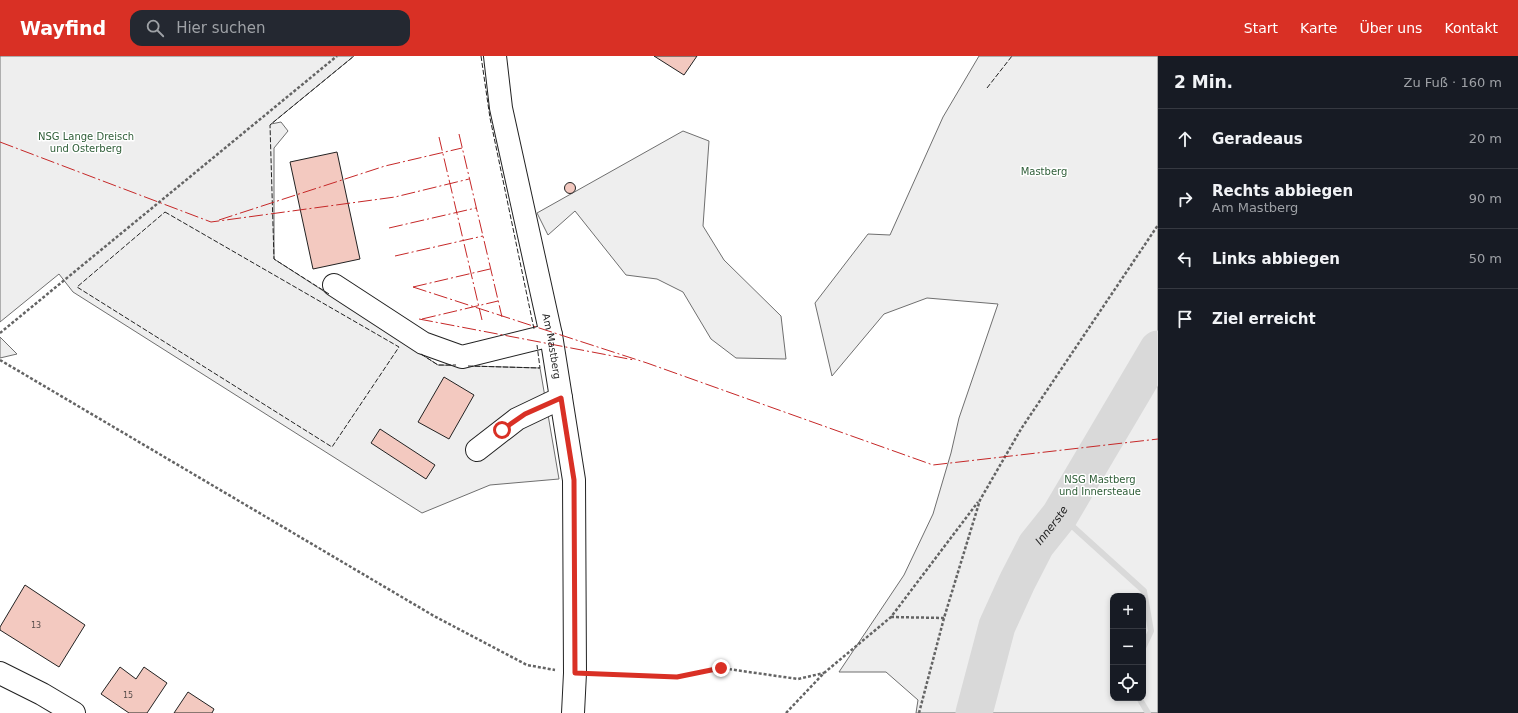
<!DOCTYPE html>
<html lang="de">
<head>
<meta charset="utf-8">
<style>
  :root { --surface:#171b24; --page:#242831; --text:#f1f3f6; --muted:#9ea1a6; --line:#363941; --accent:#d93025 }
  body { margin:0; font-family:"DejaVu Sans",sans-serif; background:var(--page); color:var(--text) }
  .controls { position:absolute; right:12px; bottom:12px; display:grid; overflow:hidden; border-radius:8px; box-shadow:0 2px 6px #0003 }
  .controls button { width:36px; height:36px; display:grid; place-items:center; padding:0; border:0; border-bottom:1px solid var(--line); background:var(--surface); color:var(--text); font:20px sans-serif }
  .stop { position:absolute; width:12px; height:12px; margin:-9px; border:3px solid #d93025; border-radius:50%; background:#fff }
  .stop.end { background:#d93025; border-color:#fff; box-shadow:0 1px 4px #0008 }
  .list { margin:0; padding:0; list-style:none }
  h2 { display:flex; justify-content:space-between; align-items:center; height:52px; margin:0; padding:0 16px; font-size:17px }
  h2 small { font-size:13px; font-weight:400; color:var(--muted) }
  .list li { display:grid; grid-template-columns:26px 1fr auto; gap:12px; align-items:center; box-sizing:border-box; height:60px; padding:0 16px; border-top:1px solid var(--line) }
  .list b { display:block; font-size:15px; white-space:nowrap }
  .list p { margin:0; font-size:13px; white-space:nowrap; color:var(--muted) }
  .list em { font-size:13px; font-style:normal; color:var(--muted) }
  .icon { flex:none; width:22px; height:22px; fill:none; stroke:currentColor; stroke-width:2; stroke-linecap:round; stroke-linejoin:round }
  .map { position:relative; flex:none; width:1158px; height:657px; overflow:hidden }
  header { display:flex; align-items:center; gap:24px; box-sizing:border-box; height:56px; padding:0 20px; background:var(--accent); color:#fff }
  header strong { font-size:19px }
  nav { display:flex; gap:22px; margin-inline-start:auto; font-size:14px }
  .search { width:280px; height:36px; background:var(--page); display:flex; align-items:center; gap:10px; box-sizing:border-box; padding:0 14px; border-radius:12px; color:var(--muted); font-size:15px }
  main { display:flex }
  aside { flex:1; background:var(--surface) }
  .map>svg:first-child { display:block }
  .green { fill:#eee; stroke:#6f6f6f; fill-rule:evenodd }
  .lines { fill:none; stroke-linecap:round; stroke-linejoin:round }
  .stream { stroke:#d9d9d9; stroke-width:6 }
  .river { stroke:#d9d9d9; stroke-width:37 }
  .building { fill:#f3c9c0; stroke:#222 }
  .minor-casing { stroke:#222; stroke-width:24 }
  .path { stroke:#646464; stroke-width:2.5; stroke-dasharray:3 2; stroke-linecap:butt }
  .minor { stroke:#fff; stroke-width:22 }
  .fence { stroke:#222; stroke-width:1; stroke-dasharray:5 2; stroke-linecap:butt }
  .power { stroke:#c62828; stroke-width:1; stroke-dasharray:14 3 2 3; stroke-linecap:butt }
  .route { stroke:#d93025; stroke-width:5 }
  .labels { text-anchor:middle; stroke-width:3; stroke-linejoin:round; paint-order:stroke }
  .number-label { font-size:8px; fill:#564c4a }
  .park-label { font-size:10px; fill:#2f5e38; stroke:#fff }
  .street-label { font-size:10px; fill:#222; stroke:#fff }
  .water-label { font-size:11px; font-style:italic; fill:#222; stroke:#fff }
</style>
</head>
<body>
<header>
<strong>Wayfind</strong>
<div class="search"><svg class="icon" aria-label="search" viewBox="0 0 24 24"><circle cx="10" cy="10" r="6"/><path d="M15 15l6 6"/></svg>Hier suchen</div>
<nav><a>Start</a><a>Karte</a><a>Über uns</a><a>Kontakt</a></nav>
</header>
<main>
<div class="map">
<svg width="1158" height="657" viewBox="0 0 1158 657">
  <rect width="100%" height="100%" fill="#fff"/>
  <g class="green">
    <path d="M0,0H354L271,68L281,66L288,75L274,92V203L438,309L540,312L559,423L490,429L422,457L73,236L59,218L0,266Z"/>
    <path d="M979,0H1158V657H916L918,644L886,616H839L904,519L933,458L951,397L959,362L998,248L927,242L884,258L832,320L815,247L868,178L890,179L943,61ZM1113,540H1143V642H1113Z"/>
    <path d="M683,75L709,85L703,170L724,204L781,260L786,303L736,302L711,283L683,236L657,223L626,219L575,155L548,179L537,157Z"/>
    <path d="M0,281L17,298L0,302Z"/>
  </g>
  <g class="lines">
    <g class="stream">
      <path d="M1060,459L1144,535L1151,575L1143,592"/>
      <path d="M1139,642L1148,657"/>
    </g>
    <path class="river" id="s1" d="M974,657L997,570L1017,526L1036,489L1060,459L1158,293"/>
  </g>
  <g class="building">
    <path d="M654,0H697L684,19Z"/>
    <path d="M337,96L360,203L313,213L290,106Z"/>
    <circle cx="570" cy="132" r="5.5"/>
    <path d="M444,321L474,339L449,383L418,366Z"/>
    <path d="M380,373L435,409L426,423L371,387Z"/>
    <path d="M25,529L85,569L59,611L0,574V571Z"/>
    <path d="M120,611L136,623L144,611L167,627L147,657H129L101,638Z"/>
    <path d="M188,636L214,653L212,657H174Z"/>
  </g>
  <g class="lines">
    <defs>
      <g id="minor">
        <path id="s2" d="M495,0L501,52L551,279L574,424L575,617L573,657"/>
        <path d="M334,229L423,287L462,301L551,279"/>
        <path d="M477,394L517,363L561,342"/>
        <path d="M0,617L42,638L74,657"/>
      </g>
    </defs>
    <use href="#minor" class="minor-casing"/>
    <g class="path">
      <path d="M0,277L337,0"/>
      <path d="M0,304L434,560L527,609L555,614"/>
      <path d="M891,561L944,562"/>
      <path d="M595,618L677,621L721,612L798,623L824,617"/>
      <path d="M786,657L824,617L891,561L978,446"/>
      <path d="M919,657L944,562L980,444L1021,373L1158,169"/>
    </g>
    <use href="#minor" class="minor"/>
    <g class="fence">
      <path d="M481,0L490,62L534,273"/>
      <path d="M987,32L1012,0"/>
      <path d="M165,156L399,291L332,391L77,231Z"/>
      <path d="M329,238L274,203L270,69L354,0"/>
      <path d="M421,298L438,309H456"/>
      <path d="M468,310L540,312L537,289"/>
    </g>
    <g class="power">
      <path d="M459,78L502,261"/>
      <path d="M439,81L482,264"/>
      <path d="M0,86L211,166L395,141L469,123"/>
      <path d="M219,164L385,110L462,92"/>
      <path d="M389,172L476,152"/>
      <path d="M395,200L483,180"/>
      <path d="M413,231L647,307L933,409L1158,383"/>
      <path d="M413,231L490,213"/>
      <path d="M419,263L634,304"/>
      <path d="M422,263L498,245"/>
    </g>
  </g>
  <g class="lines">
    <path class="route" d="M502,374L525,358L561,342L574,424L575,617L677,621L721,612"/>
  </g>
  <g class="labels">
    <g class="number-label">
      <text x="36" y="572">13</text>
      <text x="128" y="642">15</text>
    </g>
    <g class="park-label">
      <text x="86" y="84">NSG Lange Dreisch<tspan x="86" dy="12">und Osterberg</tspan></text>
      <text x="1044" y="119">Mastberg</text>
      <text x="1100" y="427">NSG Mastberg<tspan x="1100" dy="12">und Innersteaue</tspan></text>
    </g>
    <g class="street-label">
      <text dy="4" stroke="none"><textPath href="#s2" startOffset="296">Am Mastberg</textPath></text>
    </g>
    <g class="water-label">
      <text dy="4" stroke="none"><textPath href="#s1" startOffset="205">Innerste</textPath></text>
    </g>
  </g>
</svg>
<div class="controls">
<button>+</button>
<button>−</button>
<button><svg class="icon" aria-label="locate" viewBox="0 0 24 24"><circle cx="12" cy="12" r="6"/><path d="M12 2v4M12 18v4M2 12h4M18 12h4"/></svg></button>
</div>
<div class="stop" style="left:502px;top:374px"></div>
<div class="stop end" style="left:721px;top:612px"></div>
</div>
<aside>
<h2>2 Min.<small>Zu Fuß · 160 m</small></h2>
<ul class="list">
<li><svg class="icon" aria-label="ahead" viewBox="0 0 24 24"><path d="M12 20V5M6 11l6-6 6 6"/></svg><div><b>Geradeaus</b></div><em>20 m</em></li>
<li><svg class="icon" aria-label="right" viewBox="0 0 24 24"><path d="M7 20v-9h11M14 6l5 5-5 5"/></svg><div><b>Rechts abbiegen</b><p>Am Mastberg</p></div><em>90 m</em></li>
<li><svg class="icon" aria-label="left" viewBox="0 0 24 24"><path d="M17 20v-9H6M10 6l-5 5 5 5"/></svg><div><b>Links abbiegen</b></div><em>50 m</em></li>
<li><svg class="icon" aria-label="arrive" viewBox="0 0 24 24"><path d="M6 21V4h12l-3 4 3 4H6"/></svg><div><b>Ziel erreicht</b></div></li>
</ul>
</aside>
</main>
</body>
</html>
